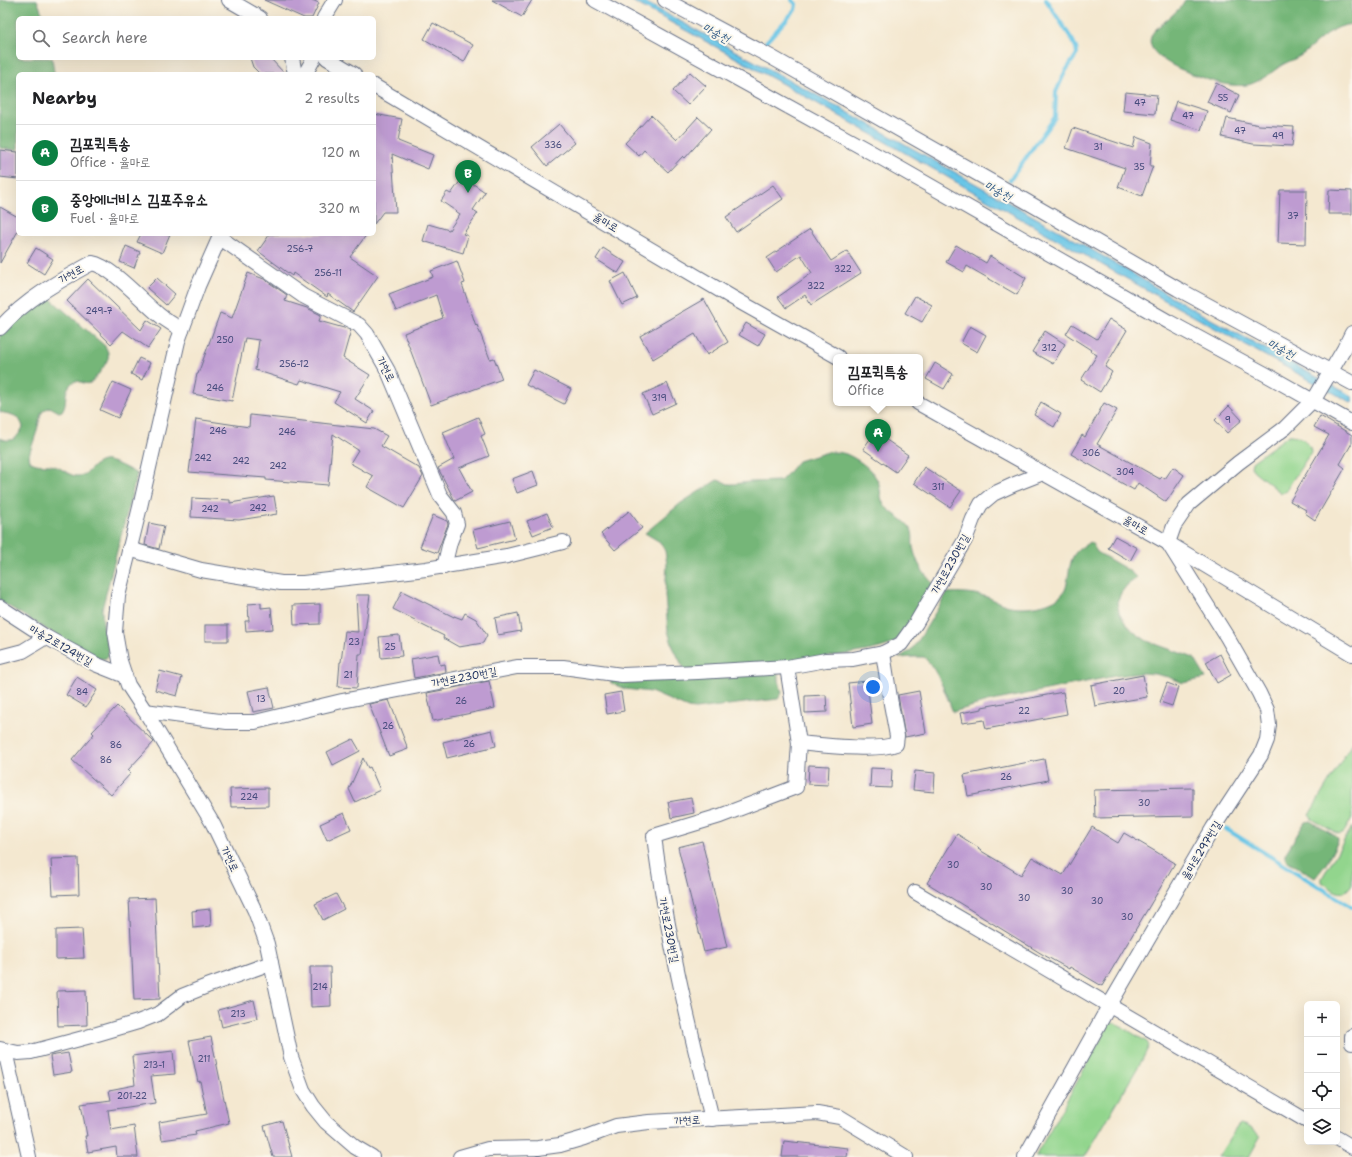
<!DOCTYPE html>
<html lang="en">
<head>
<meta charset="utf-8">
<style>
  :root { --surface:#fff; --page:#f6f6f6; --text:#202124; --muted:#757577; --line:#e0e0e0; --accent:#0b8043 }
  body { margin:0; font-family:"Shantell Sans","Poor Story",sans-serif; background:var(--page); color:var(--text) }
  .controls { position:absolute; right:12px; bottom:12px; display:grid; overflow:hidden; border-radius:6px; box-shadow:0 4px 16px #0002 }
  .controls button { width:36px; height:36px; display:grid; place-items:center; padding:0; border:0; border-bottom:1px solid var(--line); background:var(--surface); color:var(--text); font:20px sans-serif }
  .you { position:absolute; left:873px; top:687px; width:14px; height:14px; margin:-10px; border:3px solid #fff; border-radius:50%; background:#1a73e8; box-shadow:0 0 0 6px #1a73e833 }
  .badge { display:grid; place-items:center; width:26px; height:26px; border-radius:50%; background:var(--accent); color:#fff; font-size:13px; font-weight:700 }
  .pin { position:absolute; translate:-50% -33px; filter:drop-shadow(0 1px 2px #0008) }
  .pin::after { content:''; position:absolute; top:21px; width:14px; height:12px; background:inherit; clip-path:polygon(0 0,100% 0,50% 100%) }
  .popup { position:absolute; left:833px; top:354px; width:90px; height:52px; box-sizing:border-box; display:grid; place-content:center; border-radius:6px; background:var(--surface); filter:drop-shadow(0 1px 3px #0005); font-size:13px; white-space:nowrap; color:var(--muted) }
  .popup b { font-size:15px; color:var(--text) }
  .popup::after { content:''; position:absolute; left:50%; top:100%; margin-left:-8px; border:8px solid transparent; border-top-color:var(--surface) }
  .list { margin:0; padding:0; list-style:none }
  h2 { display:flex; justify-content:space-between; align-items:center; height:52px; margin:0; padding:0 16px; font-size:17px }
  h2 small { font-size:13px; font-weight:400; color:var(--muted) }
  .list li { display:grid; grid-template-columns:26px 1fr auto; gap:12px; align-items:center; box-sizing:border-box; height:56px; padding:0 16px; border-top:1px solid var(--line) }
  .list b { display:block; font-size:15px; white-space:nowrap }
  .list p { margin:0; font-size:13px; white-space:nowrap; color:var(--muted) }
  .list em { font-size:13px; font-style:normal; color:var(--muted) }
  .icon { flex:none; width:22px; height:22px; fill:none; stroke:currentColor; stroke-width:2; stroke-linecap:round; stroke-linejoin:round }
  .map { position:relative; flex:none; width:1352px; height:1157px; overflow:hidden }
  .search { position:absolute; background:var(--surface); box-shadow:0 4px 16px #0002; left:16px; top:16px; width:360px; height:44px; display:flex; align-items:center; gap:10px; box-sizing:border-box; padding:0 14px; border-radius:6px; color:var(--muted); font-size:15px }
  .panel { position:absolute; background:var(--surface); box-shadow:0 4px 16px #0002; left:16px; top:72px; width:360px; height:164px; border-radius:6px }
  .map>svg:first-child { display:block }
  .green { fill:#92d58d; stroke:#568276 }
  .forest { fill:#75b678; stroke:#48726b }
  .water { fill:#67c5e6; stroke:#417aa2 }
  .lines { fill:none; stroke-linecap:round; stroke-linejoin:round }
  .stream { stroke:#67c5e6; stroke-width:4 }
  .building { fill:#be9bd1 }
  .minor-casing { stroke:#677086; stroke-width:16 }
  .minor { stroke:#fff; stroke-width:14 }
  .labels { text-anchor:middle; stroke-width:4; stroke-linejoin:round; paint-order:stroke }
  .number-label { font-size:9px; fill:#444a7b }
  .street-label { font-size:11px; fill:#1b2f5e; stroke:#fbf7ec }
  .water-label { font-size:12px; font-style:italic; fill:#325c87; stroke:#fbf7ec }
</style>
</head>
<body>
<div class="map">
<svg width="1352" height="1157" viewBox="0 0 1352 1157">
  <rect width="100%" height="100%" fill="#fbf7ec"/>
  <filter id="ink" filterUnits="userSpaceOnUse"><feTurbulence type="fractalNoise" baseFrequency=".025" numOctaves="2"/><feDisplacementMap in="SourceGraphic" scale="8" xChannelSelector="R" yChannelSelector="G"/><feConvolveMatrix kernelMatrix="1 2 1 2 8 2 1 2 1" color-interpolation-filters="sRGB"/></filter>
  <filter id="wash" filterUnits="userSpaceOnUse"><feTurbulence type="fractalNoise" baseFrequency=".012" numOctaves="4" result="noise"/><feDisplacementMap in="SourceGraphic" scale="16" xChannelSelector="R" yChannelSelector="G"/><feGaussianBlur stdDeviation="0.9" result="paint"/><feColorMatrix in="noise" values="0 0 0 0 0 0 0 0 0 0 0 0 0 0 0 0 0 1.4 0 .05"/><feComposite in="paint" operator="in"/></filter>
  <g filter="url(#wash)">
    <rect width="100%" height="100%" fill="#f4e8d0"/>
    <g class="green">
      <path d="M1289,435C1298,434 1311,442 1311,452L1285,492L1281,493L1254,471L1251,467L1252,462Z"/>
      <path d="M1352,743V818L1344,832L1340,834L1336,833L1312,819L1309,815Z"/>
      <path d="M1352,827V884C1342,900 1334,890 1322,882V878Z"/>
      <path d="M1110,1023H1116L1147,1042L1149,1046L1142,1060L1085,1157H1035Z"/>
      <path d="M1240,1124C1246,1125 1257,1131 1260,1137L1249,1157H1218L1237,1127Z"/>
    </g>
    <g class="forest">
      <path d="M0,0H37L44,18H18V58H52L54,72L55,74H18V150L0,148Z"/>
      <path d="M1185,0H1352V24C1333,26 1322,38 1308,50C1301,57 1291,60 1282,65C1272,72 1262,80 1251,84C1231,90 1199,77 1180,69C1167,63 1139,48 1155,30C1165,20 1178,13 1185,0Z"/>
      <path d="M45,294L105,346C107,350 109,353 108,358C107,363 95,380 90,383C83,386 77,376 70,385C63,393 68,403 62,411L59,412L50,407L44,410L41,414L36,434L29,455L30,461C38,467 45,463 54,466C62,468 68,475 76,476C89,477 92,463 103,461C111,459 130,470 137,474L102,609C102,618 103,627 105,635C109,650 115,664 92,657L0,601V438C12,444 18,437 23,427C19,414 12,415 0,412V333Z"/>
      <path d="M828,452C834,452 840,452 846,454C858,459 875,471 879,484C881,492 880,501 886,507C893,515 907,521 911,529C914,535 912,541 913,547C916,562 923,574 934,584C922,603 912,625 896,641C884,653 797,660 775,663L782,693L778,699L695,709L688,708L651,692L625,689L611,683V681L614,678L685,676L682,665L673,647L668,631L665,595L667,564L665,551L660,542L645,533L681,503L717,480L722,481L728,484H734L749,482L780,481L788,473L798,461Z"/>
      <path d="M1091,542L1097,552L1128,570L1137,578L1127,585L1121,593L1117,602L1119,612L1124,621L1134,632L1147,641L1194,658L1206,678L1183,683L1168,677L1155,674L1142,673L1115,676L987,702L953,712C945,693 939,672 924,657H914L899,658L911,650L920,638L947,593C960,592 972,593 984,596C992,598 998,603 1006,605C1022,610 1057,606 1065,590C1067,586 1067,581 1068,578C1071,558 1072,551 1091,542Z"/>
      <path d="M1310,821L1337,837L1338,841L1326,864L1315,878L1288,861L1285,858V854L1305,822Z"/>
    </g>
    <path class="water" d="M630,0H641L837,106L1065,234L1198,312L1352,396V403C1109,273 873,131 630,0Z"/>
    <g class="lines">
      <g class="stream">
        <path d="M766,42L795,10L796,4L792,0"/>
        <path d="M1010,180L1055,117L1056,92L1065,72L1077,54L1076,48L1073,41L1046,0"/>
        <path d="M1226,829L1352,907"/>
      </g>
    </g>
    <g id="blocks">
      <g class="building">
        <path d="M264,0H312L319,3L312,18H304Z"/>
        <path d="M492,0H532L522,17Z"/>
        <path d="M433,23L473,45L464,62L424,39Z"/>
        <path d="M250,58H270L285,74H260L253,67Z"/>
        <path d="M690,72L706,86L688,105L673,91Z"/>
        <path d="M1216,83L1239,95L1231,113L1207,102Z"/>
        <path d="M1125,92L1157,95L1155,114L1123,111Z"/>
        <path d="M1176,101L1207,111L1201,130L1170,120Z"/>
        <path d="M374,114L402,119L398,141L433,155L428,169L392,154L396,212H383L374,224Z"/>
        <path d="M651,115L677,140L698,117L711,129L685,158L683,156L668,172L644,150L639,156L625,143Z"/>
        <path d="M1227,118L1259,125L1294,127L1292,146L1253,144L1222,137Z"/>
        <path d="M559,124L575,143L547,166L532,147Z"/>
        <path d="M1073,128L1133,148L1136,137L1152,143L1150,166H1153L1142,196L1118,187L1125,168L1066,148Z"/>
        <path d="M0,150L18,152V179L0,177Z"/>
        <path d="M463,177L485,192L473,210L478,213L463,234L468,236L463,253L423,241L428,224L449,230L460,214L441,201L447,192L451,194Z"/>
        <path d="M773,185L783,199L736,232L726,217Z"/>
        <path d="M1280,190H1307L1306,244L1278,243Z"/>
        <path d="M1329,190L1352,191V214H1328Z"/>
        <path d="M0,207L18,217V231L0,263Z"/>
        <path d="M810,229L831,261L847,251L861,273L811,305L805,295L786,308L778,297L812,273L801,255L776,272L767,258Z"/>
        <path d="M141,234H170L162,253L137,242Z"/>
        <path d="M270,234H367L350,257L378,276L353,312L328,294L327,297L293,273L292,276L258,251Z"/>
        <path d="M956,245L986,263L990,256L1026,278L1017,295L967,266L964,272L946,262Z"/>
        <path d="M126,246L140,252L134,268L120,262Z"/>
        <path d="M36,248L53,259L44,274L27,263Z"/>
        <path d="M603,248L625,262L618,273L596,259Z"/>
        <path d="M457,261L465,283L462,284L476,326L477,325L490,359L494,358L502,379L431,405L404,333L443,318L436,295L396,311L389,294L433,277L431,271Z"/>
        <path d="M248,273L264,279L287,295L285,301L307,308L321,315L319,321L351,330L343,358L370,375L355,399L374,411L367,423L334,402L340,392L301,380L299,384L255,370L259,340L245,338L232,401L193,394L197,374H198L220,313L232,318Z"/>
        <path d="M625,273L637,298L622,305L610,281Z"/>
        <path d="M157,278L175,294L166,305L147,288Z"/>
        <path d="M88,279L141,330L147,320L161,329L148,348L123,331L111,344L67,301Z"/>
        <path d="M915,296L932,305L922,322L905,313Z"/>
        <path d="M704,299L728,342L707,355L695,334L653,359L640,336Z"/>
        <path d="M1109,319L1127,330L1105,367L1112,372L1100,392L1081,380L1097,355L1090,351L1091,350L1066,334L1072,324L1097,339Z"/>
        <path d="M746,323L765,334L758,346L739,335Z"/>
        <path d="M970,326L986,335L977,352L961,343Z"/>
        <path d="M1045,331L1065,344L1053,364L1032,352Z"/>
        <path d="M139,358L150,363L142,380L131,374Z"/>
        <path d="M935,363L953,374L944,389L926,379Z"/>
        <path d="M534,370L571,389L564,404L526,385Z"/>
        <path d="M113,382L131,390L118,418L100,410Z"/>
        <path d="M667,383L676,403L652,414L643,394Z"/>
        <path d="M1041,402L1061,414L1054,427L1034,415Z"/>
        <path d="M1104,403L1117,410L1097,444L1160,479L1162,477L1165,479L1173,467L1184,475L1166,502L1138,483L1134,490L1071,454L1082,435L1085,437Z"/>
        <path d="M1229,406L1242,420L1227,433L1215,420Z"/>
        <path d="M250,415L374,429L387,436L381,446L419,468L423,476L404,508L367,487L373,476L350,463L358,450L333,434L328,485L266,480V478L189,472L196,419L249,427Z"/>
        <path d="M1320,416L1352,435V443L1340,464L1345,468L1315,520L1305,513L1306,510L1290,501L1329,435L1314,427Z"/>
        <path d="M478,417L485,434L481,436L489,456L459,468L472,492L455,501L438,468L454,459L443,432Z"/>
        <path d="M875,432L908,455L896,472L863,449Z"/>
        <path d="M924,467L961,491L950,507L914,483Z"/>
        <path d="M533,471L538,485L517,493L512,479Z"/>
        <path d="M274,496L277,514L239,520L191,517L192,498L230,500V503Z"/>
        <path d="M629,511L642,528L615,550L601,534Z"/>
        <path d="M547,513L553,527L533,535L527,521Z"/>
        <path d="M433,515L447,521L448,524L437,553L420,547Z"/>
        <path d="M510,521L515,539L478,548L473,530Z"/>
        <path d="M149,523L164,526L159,549L145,545Z"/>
        <path d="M1115,536L1137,548L1130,561L1108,548Z"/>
        <path d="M402,591L454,617V616L462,619L465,613L476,619L487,635L483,643L459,647L443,638L444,636L414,621L415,620L393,609Z"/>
        <path d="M356,595H370L362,654H359L357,688L338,687L340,662H341L345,631L358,632Z"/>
        <path d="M261,603V608L271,607L273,629L246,631L245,621H249L248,604Z"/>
        <path d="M320,604V624L294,625L293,605Z"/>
        <path d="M518,613L521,631L498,635L495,618Z"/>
        <rect x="205" y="625" width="23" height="16"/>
        <path d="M399,635L402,656L381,658L379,637Z"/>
        <path d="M438,654L440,665L445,664L446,672L414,678L411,659Z"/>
        <path d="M1220,654L1231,675L1217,683L1206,662Z"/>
        <path d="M160,671L182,677L177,696L155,690Z"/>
        <path d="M1143,675L1147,697L1095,706L1091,685Z"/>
        <path d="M77,677L97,690L86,707L66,695Z"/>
        <path d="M489,681L495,708L433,721L427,693Z"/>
        <path d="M867,681L872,724L853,727L848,683Z"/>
        <path d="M1167,683L1178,687L1172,706L1160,702Z"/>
        <path d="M269,687L274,708L253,712L248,691Z"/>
        <path d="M919,691L926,733L905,737L898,695Z"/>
        <path d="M621,692L624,711L607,714L604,695Z"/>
        <path d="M1063,692L1067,714L986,729L984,720L962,723L960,713L982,709V707Z"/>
        <path d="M826,695L827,712L805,713V696Z"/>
        <path d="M389,700L408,749L389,756L369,704Z"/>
        <path d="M117,706L154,742L128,770L131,773L111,795L72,760L94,734L92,732Z"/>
        <path d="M492,730L496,746L447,758L443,742Z"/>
        <path d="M353,739L360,751L333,765L327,752Z"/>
        <path d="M363,758L368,768L370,767L380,790L355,802L349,789Z"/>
        <path d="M1044,759L1048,780L968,796L964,775Z"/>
        <path d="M809,765L829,766L828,785L808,784Z"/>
        <path d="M871,768L892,769L891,788L870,787Z"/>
        <path d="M915,771L935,773L934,792L913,790Z"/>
        <path d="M268,788V806L231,807L230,789Z"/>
        <path d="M1193,788V816L1095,818L1094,790Z"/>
        <path d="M691,798L694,813L671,818L668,802Z"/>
        <path d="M344,813L351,829L327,840L320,824Z"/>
        <path d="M1092,827L1118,843L1124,833L1175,863L1102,986L1070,967L1069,969L1042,954L927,883L957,834L979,848L978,849L1021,875L1032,857L1063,875Z"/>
        <path d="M702,841L727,947L704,952L678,847Z"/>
        <path d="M78,858L79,894L53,895L51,859Z"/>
        <path d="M336,894L344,909L323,920L315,904Z"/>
        <path d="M155,898L160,999L134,1000L129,899Z"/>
        <path d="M210,909L211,926L193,928L192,911Z"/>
        <path d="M82,929L84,958L56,959V930Z"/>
        <path d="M310,967H330L331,1006L311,1007Z"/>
        <path d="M86,990L87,1025L58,1026L57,991Z"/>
        <path d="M254,1000L258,1018L222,1027L218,1010Z"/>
        <path d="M211,1037L229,1123L195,1131L196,1135L162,1140L159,1122L207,1114L200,1081L198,1082L189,1041Z"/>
        <path d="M173,1051L175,1074L151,1076L155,1103L108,1110L111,1130L134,1126L138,1157H117L116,1147L88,1152L85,1136H87L81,1104L111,1100L109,1090L135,1085L132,1056Z"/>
        <path d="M68,1053L72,1072L53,1075L50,1056Z"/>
        <path d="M282,1121L292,1157H273L264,1126Z"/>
        <path d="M784,1141L848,1148L847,1157H782Z"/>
      </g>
    </g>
  </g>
  <g filter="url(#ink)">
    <use href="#blocks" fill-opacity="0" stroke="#677086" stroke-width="1"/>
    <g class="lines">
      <defs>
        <g id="minor">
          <path d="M229,0L260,18"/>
          <path d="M595,0L885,160L1169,322L1267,375L1352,423"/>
          <path d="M665,0L771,57L1024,200L1178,289L1352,383"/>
          <path d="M324,18L335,0"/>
          <path d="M292,58L295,74"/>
          <path d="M327,58L354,74"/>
          <path d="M305,74L314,58"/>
          <path d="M374,86L733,298L838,357"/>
          <path d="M221,234L198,286L178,341L140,507L118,596L115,632L120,661L128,685L145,711L213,824L255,911L267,944L291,1057L303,1090L313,1106L326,1122L355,1147L372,1157"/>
          <path d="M219,237L303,296L359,325L367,334L388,371L440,495L454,513L457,524L450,542L444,567"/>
          <path d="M0,328C26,299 59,281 92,263C111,266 142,301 158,314C165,320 174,325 182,330"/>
          <path d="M918,403L1168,543L1352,654"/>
          <path d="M129,549L201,570L281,583H303L426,569L507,556L563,542"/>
          <path d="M0,607L46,637L95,664L125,676"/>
          <path d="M0,657L23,651L46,637"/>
          <path d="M145,711L227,722H255L342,701L517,667H563L622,675L698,672L787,667L826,660L853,659L883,653L901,644L916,623L965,540L973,519L981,504L993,494L1015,484L1043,473"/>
          <path d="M799,743C821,745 877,752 896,744L897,736L891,704L883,653"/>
          <path d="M915,892L1307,1121"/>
          <path d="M1352,1036V1043"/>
          <path d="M0,1049L18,1053L31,1052L87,1037L138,1022L158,1014L182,996L207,986L271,963"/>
          <path d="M5,1051L29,1157"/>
          <path d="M712,1119C689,1025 666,932 654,836L720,816L796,787L799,743L787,667"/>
          <path d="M1337,1138L1352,1147"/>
          <path d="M460,1157L488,1149L538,1148L560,1145L584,1138L616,1126L649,1122L817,1113L840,1117L906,1157"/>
          <path d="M1025,1157L1109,1006L1213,828L1261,755L1267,740L1269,725L1267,710L1259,693L1227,637L1168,543L1174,526L1189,504L1238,463L1285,428L1315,398L1344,349L1352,333"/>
        </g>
      </defs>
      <use href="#minor" class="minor-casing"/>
      <use href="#minor" class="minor"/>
    </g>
  </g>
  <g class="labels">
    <g class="number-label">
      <text x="1223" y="101">55</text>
      <text x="1140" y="106">47</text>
      <text x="1188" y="119">47</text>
      <text x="1240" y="134">47</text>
      <text x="1278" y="139">49</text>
      <text x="553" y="148">336</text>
      <text x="1098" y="150">31</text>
      <text x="1139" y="170">35</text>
      <text x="1293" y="219">37</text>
      <text x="300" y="252">256-7</text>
      <text x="843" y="272">322</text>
      <text x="328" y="276">256-11</text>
      <text x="816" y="289">322</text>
      <text x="99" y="314">249-7</text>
      <text x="225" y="343">250</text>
      <text x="1049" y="351">312</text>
      <text x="294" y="367">256-12</text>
      <text x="215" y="391">246</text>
      <text x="659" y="401">319</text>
      <text x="1228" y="423">9</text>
      <text x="218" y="434">246</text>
      <text x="287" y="435">246</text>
      <text x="1091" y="456">306</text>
      <text x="203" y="461">242</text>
      <text x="241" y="464">242</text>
      <text x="278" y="469">242</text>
      <text x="1125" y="475">304</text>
      <text x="938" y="490">311</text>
      <text x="258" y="511">242</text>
      <text x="210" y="512">242</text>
      <text x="354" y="645">23</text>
      <text x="390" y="650">25</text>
      <text x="348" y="678">21</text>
      <text x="1119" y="694">20</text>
      <text x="82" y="695">84</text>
      <text x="261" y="702">13</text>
      <text x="461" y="704">26</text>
      <text x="1024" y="714">22</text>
      <text x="388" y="729">26</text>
      <text x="469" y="747">26</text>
      <text x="116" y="748">86</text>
      <text x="106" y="763">86</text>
      <text x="1006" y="780">26</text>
      <text x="249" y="800">224</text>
      <text x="1144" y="806">30</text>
      <text x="953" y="868">30</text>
      <text x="986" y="890">30</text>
      <text x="1067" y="894">30</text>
      <text x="1024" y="901">30</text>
      <text x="1097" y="904">30</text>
      <text x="1127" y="920">30</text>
      <text x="320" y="990">214</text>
      <text x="238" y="1017">213</text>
      <text x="204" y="1062">211</text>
      <text x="154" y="1068">213-1</text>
      <text x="132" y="1099">201-22</text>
    </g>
    <g class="street-label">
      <text transform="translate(606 222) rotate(31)" y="4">율마로</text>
      <text transform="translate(71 274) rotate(-29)" y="4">가현로</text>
      <text transform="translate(386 369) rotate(63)" y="4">가현로</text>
      <text transform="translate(1136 525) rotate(30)" y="4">율마로</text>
      <text transform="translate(950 564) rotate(-61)" y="4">가현로230번길</text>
      <text transform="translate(61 645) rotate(30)" y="4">마송2로124번길</text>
      <text transform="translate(464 677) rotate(-11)" y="4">가현로230번길</text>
      <text transform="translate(1201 850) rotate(-59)" y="4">율마로297번길</text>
      <text transform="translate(230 859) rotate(64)" y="4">가현로</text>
      <text transform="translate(669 930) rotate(79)" y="4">가현로230번길</text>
      <text transform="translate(687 1120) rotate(-3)" y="4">가현로</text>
    </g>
    <g class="water-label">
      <text transform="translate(716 33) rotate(29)" y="4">마송천</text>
      <text transform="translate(998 191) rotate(29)" y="4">마송천</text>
      <text transform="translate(1281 349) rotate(29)" y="4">마송천</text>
    </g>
  </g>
</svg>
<div class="controls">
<button>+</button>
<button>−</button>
<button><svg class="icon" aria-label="locate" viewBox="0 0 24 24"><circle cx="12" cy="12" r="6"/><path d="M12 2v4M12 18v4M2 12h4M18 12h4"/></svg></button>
<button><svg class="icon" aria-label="layers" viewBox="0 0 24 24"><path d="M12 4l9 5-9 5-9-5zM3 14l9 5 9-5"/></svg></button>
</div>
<div class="you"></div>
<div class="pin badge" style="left:878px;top:452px">A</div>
<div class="popup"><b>김포퀵특송</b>Office</div>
<div class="pin badge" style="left:468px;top:193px">B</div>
<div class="search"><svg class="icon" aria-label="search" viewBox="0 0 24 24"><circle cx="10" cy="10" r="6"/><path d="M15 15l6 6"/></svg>Search here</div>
<section class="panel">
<h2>Nearby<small>2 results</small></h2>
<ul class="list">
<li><span class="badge">A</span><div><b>김포퀵특송</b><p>Office · 율마로</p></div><em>120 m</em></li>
<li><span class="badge">B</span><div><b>중앙에너비스 김포주유소</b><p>Fuel · 율마로</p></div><em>320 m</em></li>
</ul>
</section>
</div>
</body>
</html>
